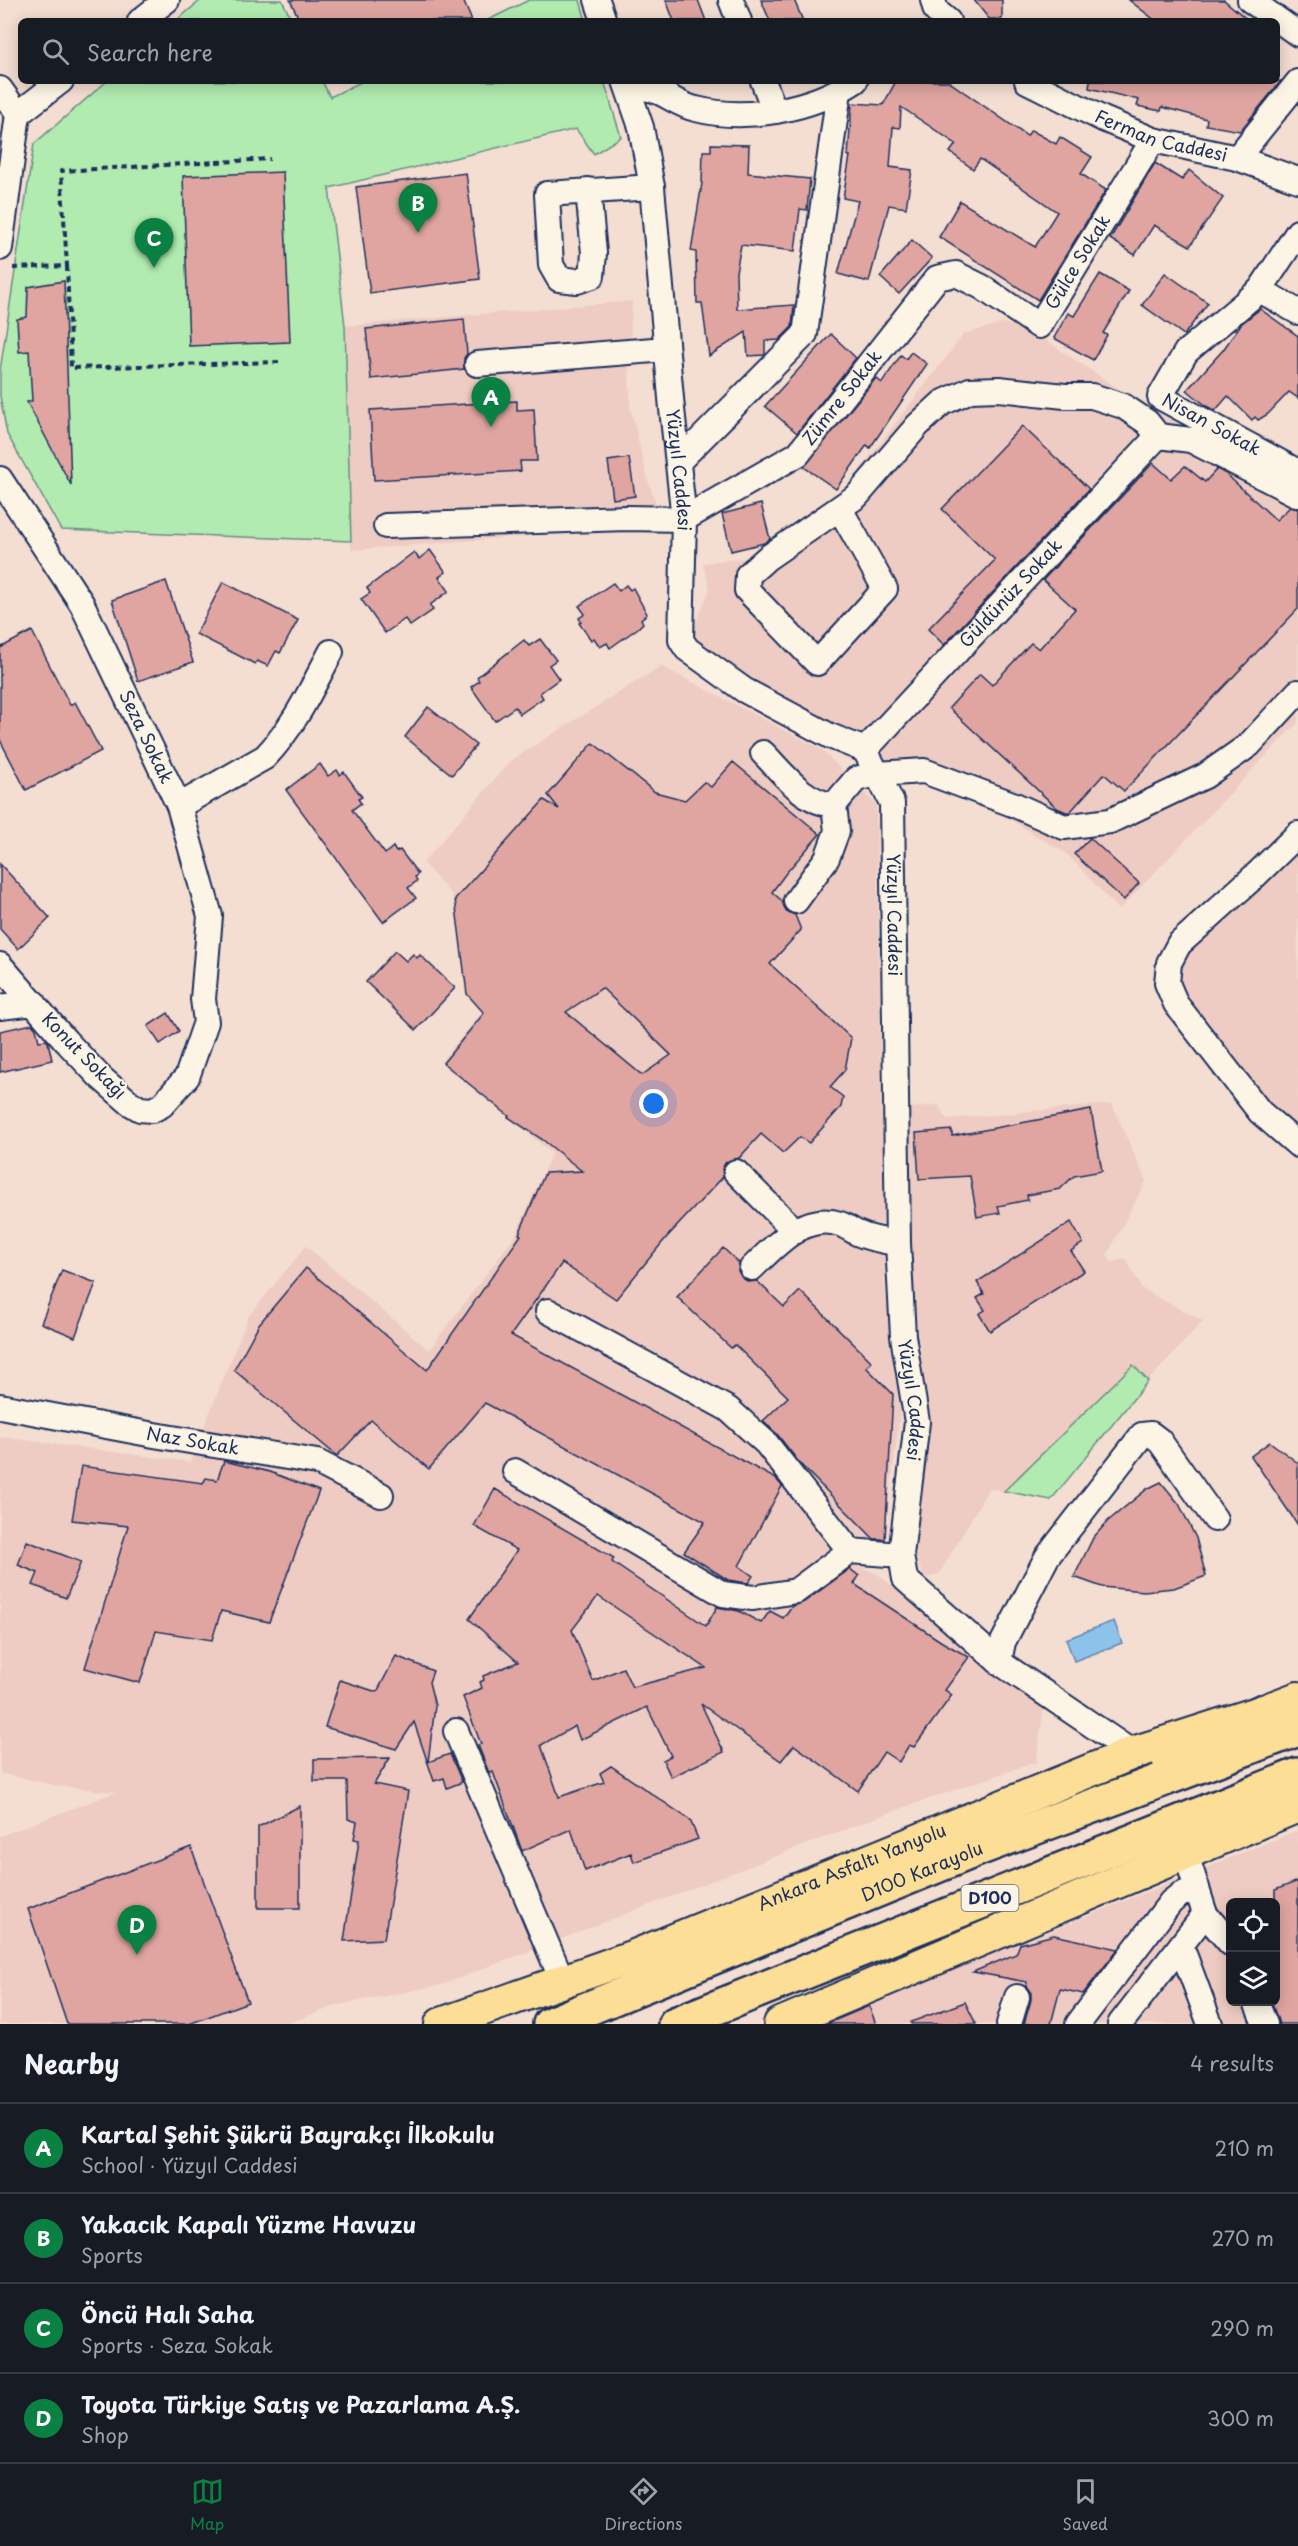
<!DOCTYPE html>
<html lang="en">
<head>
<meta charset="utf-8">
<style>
  :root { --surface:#171b24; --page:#20242c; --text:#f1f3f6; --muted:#9ea1a6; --line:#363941; --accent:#0b8043 }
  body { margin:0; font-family:"Playpen Sans",sans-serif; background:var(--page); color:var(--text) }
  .controls { position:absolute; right:18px; bottom:18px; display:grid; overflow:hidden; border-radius:9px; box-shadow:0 3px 15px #0003 }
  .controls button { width:54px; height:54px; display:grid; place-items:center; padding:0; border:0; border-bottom:2px solid var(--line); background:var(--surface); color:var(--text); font:30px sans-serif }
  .you { position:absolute; left:654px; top:1104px; width:21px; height:21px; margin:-15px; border:4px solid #fff; border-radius:50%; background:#1a73e8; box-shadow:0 0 0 9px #1a73e833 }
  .badge { display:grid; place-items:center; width:39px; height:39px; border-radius:50%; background:var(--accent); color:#fff; font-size:20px; font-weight:700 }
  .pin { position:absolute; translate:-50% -50px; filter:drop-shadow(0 2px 3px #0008) }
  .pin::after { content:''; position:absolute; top:32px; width:21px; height:18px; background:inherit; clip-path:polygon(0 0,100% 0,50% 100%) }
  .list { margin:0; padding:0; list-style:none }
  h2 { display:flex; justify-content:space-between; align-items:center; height:78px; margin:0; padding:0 24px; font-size:26px }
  h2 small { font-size:20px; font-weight:400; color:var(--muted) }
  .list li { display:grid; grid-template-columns:39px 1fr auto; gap:18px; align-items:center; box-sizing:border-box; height:90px; padding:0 24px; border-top:2px solid var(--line) }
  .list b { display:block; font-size:22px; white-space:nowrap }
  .list p { margin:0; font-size:20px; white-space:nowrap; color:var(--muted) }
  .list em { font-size:20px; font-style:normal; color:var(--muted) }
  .icon { flex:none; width:33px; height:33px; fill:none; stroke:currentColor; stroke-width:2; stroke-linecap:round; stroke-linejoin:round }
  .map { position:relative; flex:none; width:1298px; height:2024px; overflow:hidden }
  .search { position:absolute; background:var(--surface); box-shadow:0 3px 15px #0003; left:18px; right:18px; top:18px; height:66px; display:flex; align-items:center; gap:15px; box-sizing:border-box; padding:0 21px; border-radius:9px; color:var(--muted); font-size:22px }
  .sheet { height:438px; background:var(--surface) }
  nav { display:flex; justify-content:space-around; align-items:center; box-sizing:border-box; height:84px; border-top:2px solid var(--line); background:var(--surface); font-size:16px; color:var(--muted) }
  nav a { display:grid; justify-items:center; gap:3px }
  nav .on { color:var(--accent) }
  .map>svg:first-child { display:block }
  .built { fill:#eeccc3; fill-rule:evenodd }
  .green { fill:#b1ebaf; stroke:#668d86; stroke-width:1.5 }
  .water { fill:#8dc2ea; stroke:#5f87b2; stroke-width:1.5 }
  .building { fill:#e0a5a1; stroke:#1b2f5e; stroke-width:1.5; fill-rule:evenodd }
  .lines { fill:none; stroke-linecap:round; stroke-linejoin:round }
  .minor-casing { stroke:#1b2f5e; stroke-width:28 }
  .major-casing { stroke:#1b2f5e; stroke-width:36 }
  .highway-casing { stroke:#1b2f5e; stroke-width:38 }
  .path { stroke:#1b2f5e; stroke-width:4; stroke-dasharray:6 4.5; stroke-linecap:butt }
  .minor { stroke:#fcf5e5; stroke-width:24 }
  .major { stroke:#fcde96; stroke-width:32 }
  .highway { stroke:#fcde96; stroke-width:33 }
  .labels { text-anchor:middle; stroke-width:4.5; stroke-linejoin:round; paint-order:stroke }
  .shield { fill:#fcf5e5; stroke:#5e6a86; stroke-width:1.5 }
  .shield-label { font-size:16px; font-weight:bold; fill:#1b2f5e }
  .street-label { font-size:18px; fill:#1b2f5e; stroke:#fcf5e5 }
</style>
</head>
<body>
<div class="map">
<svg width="1298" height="2024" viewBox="0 0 1298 2024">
  <rect width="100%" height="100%" fill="#f4ddd1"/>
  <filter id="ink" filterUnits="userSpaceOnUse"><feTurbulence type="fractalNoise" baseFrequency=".0167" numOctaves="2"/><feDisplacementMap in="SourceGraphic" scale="12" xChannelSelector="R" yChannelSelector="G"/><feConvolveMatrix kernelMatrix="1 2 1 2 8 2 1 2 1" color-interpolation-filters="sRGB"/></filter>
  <g filter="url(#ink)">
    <g class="built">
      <path d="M632,301L629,362L630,407L648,481L664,525L351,550L345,326Z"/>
      <path d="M1004,323L1041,337L1140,403L1298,489V722L1119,910L1067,854L1006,817L927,782L839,735L695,647L692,632L710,589L703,563L771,555L829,510L964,334Z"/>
      <path d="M661,666L821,749L876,804L885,1288L902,1397L884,1540L844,1535L846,1562L878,1574L981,1662L1044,1706L1036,1762L885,1814L441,1985L338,2005L286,2024H0V1836L116,1792L58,1786L0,1773V1437L190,1462L248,1317L306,1246L429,1350L515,1236L552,1153L441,1062L484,1011L468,993L453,896L423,863L510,761Z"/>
      <path d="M1298,849V1137L1262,1099L1177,986L1175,966Z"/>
      <path d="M1112,1104L1146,1181L1107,1255L1112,1262L1126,1259L1142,1289L1203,1321L1148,1381L1133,1365L1004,1491L989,1488L939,1574L926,1578L919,1567L911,1529L928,1426L924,1374L912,1292L908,1108L938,1105L947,1119Z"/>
      <path d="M1298,1830V2024H801L816,2016L1020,1944ZM1230,1902H1276V2002H1230Z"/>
    </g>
    <g class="green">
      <path d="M201,0H282L292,21H176Z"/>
      <path d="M529,0H580L586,21H486Z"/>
      <path d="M107,81H322L330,97L363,81H604L621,137L594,154L576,129L329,188L345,326L351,541L61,530L7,434L0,396V371L34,144Z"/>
      <path d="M1133,1365L1148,1381L1051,1500L1004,1491Z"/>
    </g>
    <path class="water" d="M1114,1621L1122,1643L1074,1661L1066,1639Z"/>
    <g class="building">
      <path d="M290,0H463L472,21H300Z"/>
      <path d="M666,0H698L706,21H674Z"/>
      <path d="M761,0H794L803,21H770Z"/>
      <path d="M974,0H1002V19H989Z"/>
      <path d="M1129,0H1224L1249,21H1156Z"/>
      <path d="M896,81H948L1027,136L1031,130L1056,144L1060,137L1092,157L1081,174L1106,190L1038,300L939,237L960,201L1035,247L1057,212L980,159L973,169L950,152L956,144L901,107L900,128L893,127L890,167L912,170L906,208L889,205L869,282L838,274L858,201L843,198L850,156H848L852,103L883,105Z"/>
      <path d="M1090,81H1281L1240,131L1206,125L1207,119L1162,107L1161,111L1137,106L1139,100L1089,88Z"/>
      <path d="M711,144L749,145L748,173L810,179L807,210L800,209L795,251L741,245L736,272L737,309L794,305L792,327L779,340L765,341V355L748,356L746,332L709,356L702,303H697L696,252L691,251L702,183L703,151H711Z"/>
      <path d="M1155,163L1182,180L1189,170L1223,198L1190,246L1154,225L1135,255L1110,239Z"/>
      <path d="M283,172L290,342L189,346L183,176Z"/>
      <path d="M466,173L480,279L370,293L356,187Z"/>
      <path d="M912,240L932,258L899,294L880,277Z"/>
      <path d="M1165,273L1208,303L1184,335L1142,305Z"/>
      <path d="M1100,274L1129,291L1103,333L1107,335L1093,360L1054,338L1068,313L1074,316Z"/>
      <path d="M64,281L71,485L27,402L32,401L29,351L19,352L17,319L27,317L28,287Z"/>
      <path d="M1260,309L1298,336V398L1289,392L1268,414L1258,420L1255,417L1252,420L1228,396L1215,411L1204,404L1187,390L1223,350L1241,324Z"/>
      <path d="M464,319L467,354L464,358V369L371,379L366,329Z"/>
      <path d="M831,334L856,358L797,433L765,406Z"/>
      <path d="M911,352L927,364L870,448L867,445L836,489L804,467L876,378L882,383L901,355L906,359Z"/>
      <path d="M517,401V410L534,409L537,461H520L521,471L374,480L370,410Z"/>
      <path d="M1022,426L1089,489L944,645L928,629L995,560L942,509Z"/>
      <path d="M629,458L635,496L613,499L608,461Z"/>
      <path d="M1153,463L1171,479L1185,466L1205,482L1217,469L1226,474L1276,520L1290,507L1298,509V609L1124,791L1104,774L1070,812H1066L1057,808L949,708L980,674L992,685L1031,643L1039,649L1075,609L1043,580Z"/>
      <path d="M761,504L770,539L764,543L731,551L722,514Z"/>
      <path d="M430,550L446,572L439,577L449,591L430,605L433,610L410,626L405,619L385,633L361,599L370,593L367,588L414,552L419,559Z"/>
      <path d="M166,581L193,662L138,681L112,600Z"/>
      <path d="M223,582L298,620L280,653L276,651L268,666L257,661L255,664L196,634Z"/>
      <path d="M613,583L619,591L626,585L630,590L633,588L647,614L641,619L643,623L638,628L610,648L607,643L600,647L594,638L591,640L579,623L581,622L579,618L585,614L579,606Z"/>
      <path d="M32,631L70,705L75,702L101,751L26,790L0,740V648Z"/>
      <path d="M540,639L556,660L549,665L559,679L540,693L543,698L520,714L515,707L495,721L471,687L479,681L477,677L524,640L529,646Z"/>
      <path d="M428,707L476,745L452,775L405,737Z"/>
      <path d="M593,743L655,792L685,800L704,782L711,787L733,762L820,834L786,873L772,892L782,901L787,912L795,915L801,930L770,964L851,1038L845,1070L830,1087L843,1097L841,1107L809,1143L800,1137L783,1153L761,1134L739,1158L726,1162L722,1169L723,1177L666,1238L616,1299L562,1263L511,1335L776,1479L782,1486L739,1566L753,1576L748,1583L728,1580L684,1552L705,1522L485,1403L429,1469L371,1420L337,1456L234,1370L259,1324L306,1268L427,1370L521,1235L519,1234L545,1173L582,1171L543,1140L508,1117L509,1116L443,1063L484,1013L467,994L455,899L544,800L559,809L548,795ZM602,988L671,1055L642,1075L566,1012Z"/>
      <path d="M320,764L328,776L337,770L340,775L344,772L362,797L358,799L361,803L352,810L385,854L393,847L396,852L400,850L418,874L415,877L417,881L408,888L416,898L383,922L286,790Z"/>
      <path d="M1090,838L1139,883L1124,900L1074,854Z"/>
      <path d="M0,864L50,918L18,949L0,929Z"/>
      <path d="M395,951L406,961L413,954L417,958L420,955L455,988L416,1030L366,982Z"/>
      <path d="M168,1013L179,1031L160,1044L148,1026Z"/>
      <path d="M32,1024L36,1029L39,1041L46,1040L48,1042L52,1060L0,1072V1031Z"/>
      <path d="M1091,1110L1102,1171L1074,1176L1060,1189L1027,1195L1028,1200L998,1206L1000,1213L977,1217L970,1176L919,1179L916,1133L952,1130V1136Z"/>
      <path d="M1071,1222L1083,1243L1071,1251L1084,1271L990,1331L979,1314L985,1310L977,1298L984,1294L977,1282Z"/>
      <path d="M723,1248L739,1263L738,1271L742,1278L749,1282L757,1281L784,1307L800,1291L872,1362L866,1367L893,1394L885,1539H874L801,1465L777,1434L763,1421L788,1397L735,1345L731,1348L677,1297Z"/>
      <path d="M62,1270L96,1283L75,1337L41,1323Z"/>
      <path d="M1270,1442L1298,1463V1525L1251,1456Z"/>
      <path d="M224,1461L270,1472L319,1491L269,1622L221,1611L212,1640L156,1631L140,1683L85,1668L128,1526L72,1520L81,1466L203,1483L206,1478L217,1480Z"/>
      <path d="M1161,1482L1179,1504L1196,1538L1206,1576L1174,1588L1144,1591L1102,1587L1074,1577L1093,1538L1108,1521L1147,1489Z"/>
      <path d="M495,1489L614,1558L612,1562L706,1626L717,1607L739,1611L761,1623L770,1611L783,1618L792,1606L804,1602L850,1569L859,1576L854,1584L942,1642L969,1657L945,1690L952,1695L914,1747L909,1745L899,1762L884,1752L858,1791L794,1745L781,1761L701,1704L724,1752L671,1777L663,1760L671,1756L647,1707L580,1740L575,1726L541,1745L559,1797L604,1782L600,1773L611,1766L690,1820L698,1839L634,1862L631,1853L585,1871L571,1829L522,1851L493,1772L489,1773L478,1745L481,1744L463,1697L482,1688L480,1682L484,1680L483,1676L518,1662L469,1619L517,1550L474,1526ZM598,1596L706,1668L632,1687L623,1668L593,1681L572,1630Z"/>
      <path d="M27,1541L81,1562L66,1598L33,1585L38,1573L18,1565Z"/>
      <path d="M396,1656L433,1671L429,1682L435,1706L428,1762L450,1754L462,1782L447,1788L444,1778L434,1781L414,1722L396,1749L325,1727L340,1680L377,1692Z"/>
      <path d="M390,1758L374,1784L408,1791L384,1939L344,1941L359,1840L354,1839L357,1822L348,1819L347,1781H314V1759Z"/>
      <path d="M300,1806V1908H258V1827Z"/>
      <path d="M191,1847L248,2002L189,2024H67L28,1909Z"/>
      <path d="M1298,1881V2024H1279L1271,2001H1275V1890Z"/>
      <path d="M1054,1935L1118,1949L1083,1994L1060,1989L1051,2024H1024L1031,2000V1993L1026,1986L1027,1982L973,1972L1016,1954L1020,1944Z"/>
      <path d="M965,2002L976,2024H911V2022Z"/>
      <path d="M869,2006L876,2024H826Z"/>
    </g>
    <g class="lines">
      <defs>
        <g id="minor">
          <path d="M597,0L604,21"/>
          <path d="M731,0L739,21"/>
          <path d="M933,0L936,11L948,21"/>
          <path d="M1250,0L1298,34"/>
          <path d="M140,21L167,0"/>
          <path id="s1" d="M625,81L641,127L652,187L672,409L684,519L681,640L687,649L744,690L830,736L865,750L892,803L898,1243L903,1336L917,1422L901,1555L905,1579L999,1662L1133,1753"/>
          <path d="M763,81L775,111"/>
          <path id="s2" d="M1027,81L1103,119L1153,140L1237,158L1298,180"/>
          <path d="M627,85C635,87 645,88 654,90C668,95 681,106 696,109C747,122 812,109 855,81"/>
          <path d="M0,89L18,114"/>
          <path d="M1237,158L1298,82"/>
          <path d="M588,190L594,253L592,276L577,281L559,279L551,265L547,194L652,187"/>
          <path d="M1298,232L1260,290L1298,312"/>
          <path d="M0,248L18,114L61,81"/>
          <path id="s3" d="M1260,290L1186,352L1160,397L1298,472"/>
          <path d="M477,364L666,349"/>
          <path d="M679,461L805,334L839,91"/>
          <path id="s4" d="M0,479L82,604L179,806L210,916L203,999L206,1022L187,1077L162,1105L152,1110L140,1109L130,1103L99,1076L66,1041L0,965"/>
          <path d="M840,509L885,589L817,663L747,590L748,575L767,558L857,496L918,425L942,403L970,390L999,389L1065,396H1092L1123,406L1147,422L1158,436L1191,440L1298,495"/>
          <path id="s5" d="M386,526L626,518L684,519L798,454L937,278L956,274L982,287L1039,326L1153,140"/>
          <path id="s6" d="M865,750L1158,436"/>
          <path d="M763,753C783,773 804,803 834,805L856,779L877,774L924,771L1015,805L1064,827L1110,821L1205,776L1249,745L1298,692"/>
          <path d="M179,806L265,757C294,727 312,688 331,652"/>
          <path d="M1298,834L1257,874L1179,944L1169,963L1167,983L1176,1004L1260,1112L1298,1145"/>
          <path d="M796,901L827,858L837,831L834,805"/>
          <path d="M0,1007L34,1003"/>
          <path d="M736,1172L795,1231"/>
          <path d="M752,1268C775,1246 804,1212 840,1224C846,1226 851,1230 857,1233C870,1239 883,1241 898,1243"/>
          <path d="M548,1311L728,1409L766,1443L850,1551"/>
          <path id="s7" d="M0,1406L154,1435L317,1462L381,1495"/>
          <path d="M515,1471L723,1594L753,1598L796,1591L850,1551L901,1555"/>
          <path d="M999,1662L1003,1642L1047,1557L1142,1435L1151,1434L1159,1440L1215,1519"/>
          <path d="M456,1731L562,1980"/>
          <path d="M1186,1854L1205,1914L1230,1943"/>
          <path d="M1181,1946L1210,2024"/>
          <path d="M1256,2002L1265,2024"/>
          <path d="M1009,2024L1017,1997"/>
          <path d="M1078,2024L1171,1902L1180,1895L1197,1888"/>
          <path d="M1120,2024L1205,1914"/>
        </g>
        <g id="major">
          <path id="s8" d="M441,2024L637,1955L1133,1753L1261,1712L1298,1698"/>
          <path d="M780,2024L1298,1806"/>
        </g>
        <g id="highway">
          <path d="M1168,1757L1261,1712"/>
          <path id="s9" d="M550,2024L983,1847L1298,1729"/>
          <path d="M675,2024L1298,1775"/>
        </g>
      </defs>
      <use href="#minor" class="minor-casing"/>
      <use href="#major" class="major-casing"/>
      <use href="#highway" class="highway-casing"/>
      <g class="path">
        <path d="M67,266L71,368L279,362"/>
        <path d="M13,268L67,266L61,171L270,159"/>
      </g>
      <use href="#minor" class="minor"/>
      <use href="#major" class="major"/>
      <use href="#highway" class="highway"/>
    </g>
  </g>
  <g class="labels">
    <rect class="shield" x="961.5" y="1885" width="57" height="26" rx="4.5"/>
    <g class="shield-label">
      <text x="990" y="1904">D100</text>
    </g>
    <g class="street-label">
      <text dy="6" stroke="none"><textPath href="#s2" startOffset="146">Ferman Caddesi</textPath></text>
      <text dy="6" stroke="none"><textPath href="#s5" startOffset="846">Gülce Sokak</textPath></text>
      <text dy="6" stroke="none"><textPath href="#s5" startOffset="501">Zümre Sokak</textPath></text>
      <text dy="6" stroke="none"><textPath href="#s3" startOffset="207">Nisan Sokak</textPath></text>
      <text dy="6" stroke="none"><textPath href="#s1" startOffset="394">Yüzyıl Caddesi</textPath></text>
      <text dy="6" stroke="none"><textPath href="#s6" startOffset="214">Güldünüz Sokak</textPath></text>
      <text dy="6" stroke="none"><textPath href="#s4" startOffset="297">Seza Sokak</textPath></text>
      <text dy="6" stroke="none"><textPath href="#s1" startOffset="952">Yüzyıl Caddesi</textPath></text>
      <text transform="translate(84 1056) rotate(46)" y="6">Konut Sokağı</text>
      <text dy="6" stroke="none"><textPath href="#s1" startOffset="1438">Yüzyıl Caddesi</textPath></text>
      <text dy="6" stroke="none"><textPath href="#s7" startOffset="196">Naz Sokak</textPath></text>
      <text dy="6" stroke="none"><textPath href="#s8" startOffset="440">Ankara Asfaltı Yanyolu</textPath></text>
      <text dy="6" stroke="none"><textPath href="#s9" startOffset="402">D100 Karayolu</textPath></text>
    </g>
  </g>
</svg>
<div class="controls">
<button><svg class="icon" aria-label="locate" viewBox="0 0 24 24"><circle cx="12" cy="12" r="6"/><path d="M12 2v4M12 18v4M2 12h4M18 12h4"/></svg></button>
<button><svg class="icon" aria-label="layers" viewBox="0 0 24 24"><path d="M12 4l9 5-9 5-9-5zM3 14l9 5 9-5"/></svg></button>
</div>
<div class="you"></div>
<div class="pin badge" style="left:491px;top:427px">A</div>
<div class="pin badge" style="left:418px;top:233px">B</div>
<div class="pin badge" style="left:154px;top:268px">C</div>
<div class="pin badge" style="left:137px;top:1955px">D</div>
<div class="search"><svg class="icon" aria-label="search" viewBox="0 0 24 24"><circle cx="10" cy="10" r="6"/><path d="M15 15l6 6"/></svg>Search here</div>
</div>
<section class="sheet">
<h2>Nearby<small>4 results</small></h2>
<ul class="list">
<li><span class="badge">A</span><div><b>Kartal Şehit Şükrü Bayrakçı İlkokulu</b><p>School · Yüzyıl Caddesi</p></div><em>210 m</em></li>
<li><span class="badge">B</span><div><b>Yakacık Kapalı Yüzme Havuzu</b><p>Sports</p></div><em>270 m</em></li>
<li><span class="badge">C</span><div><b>Öncü Halı Saha</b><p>Sports · Seza Sokak</p></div><em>290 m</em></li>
<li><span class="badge">D</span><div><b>Toyota Türkiye Satış ve Pazarlama A.Ş.</b><p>Shop</p></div><em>300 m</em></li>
</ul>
</section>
<nav>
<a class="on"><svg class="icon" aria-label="map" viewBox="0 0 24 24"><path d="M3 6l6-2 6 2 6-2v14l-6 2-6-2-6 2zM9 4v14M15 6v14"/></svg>Map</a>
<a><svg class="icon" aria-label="directions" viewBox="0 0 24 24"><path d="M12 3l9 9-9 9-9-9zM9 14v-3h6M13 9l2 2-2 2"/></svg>Directions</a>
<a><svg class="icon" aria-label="saved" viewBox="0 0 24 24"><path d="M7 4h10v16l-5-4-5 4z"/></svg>Saved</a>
</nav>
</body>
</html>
